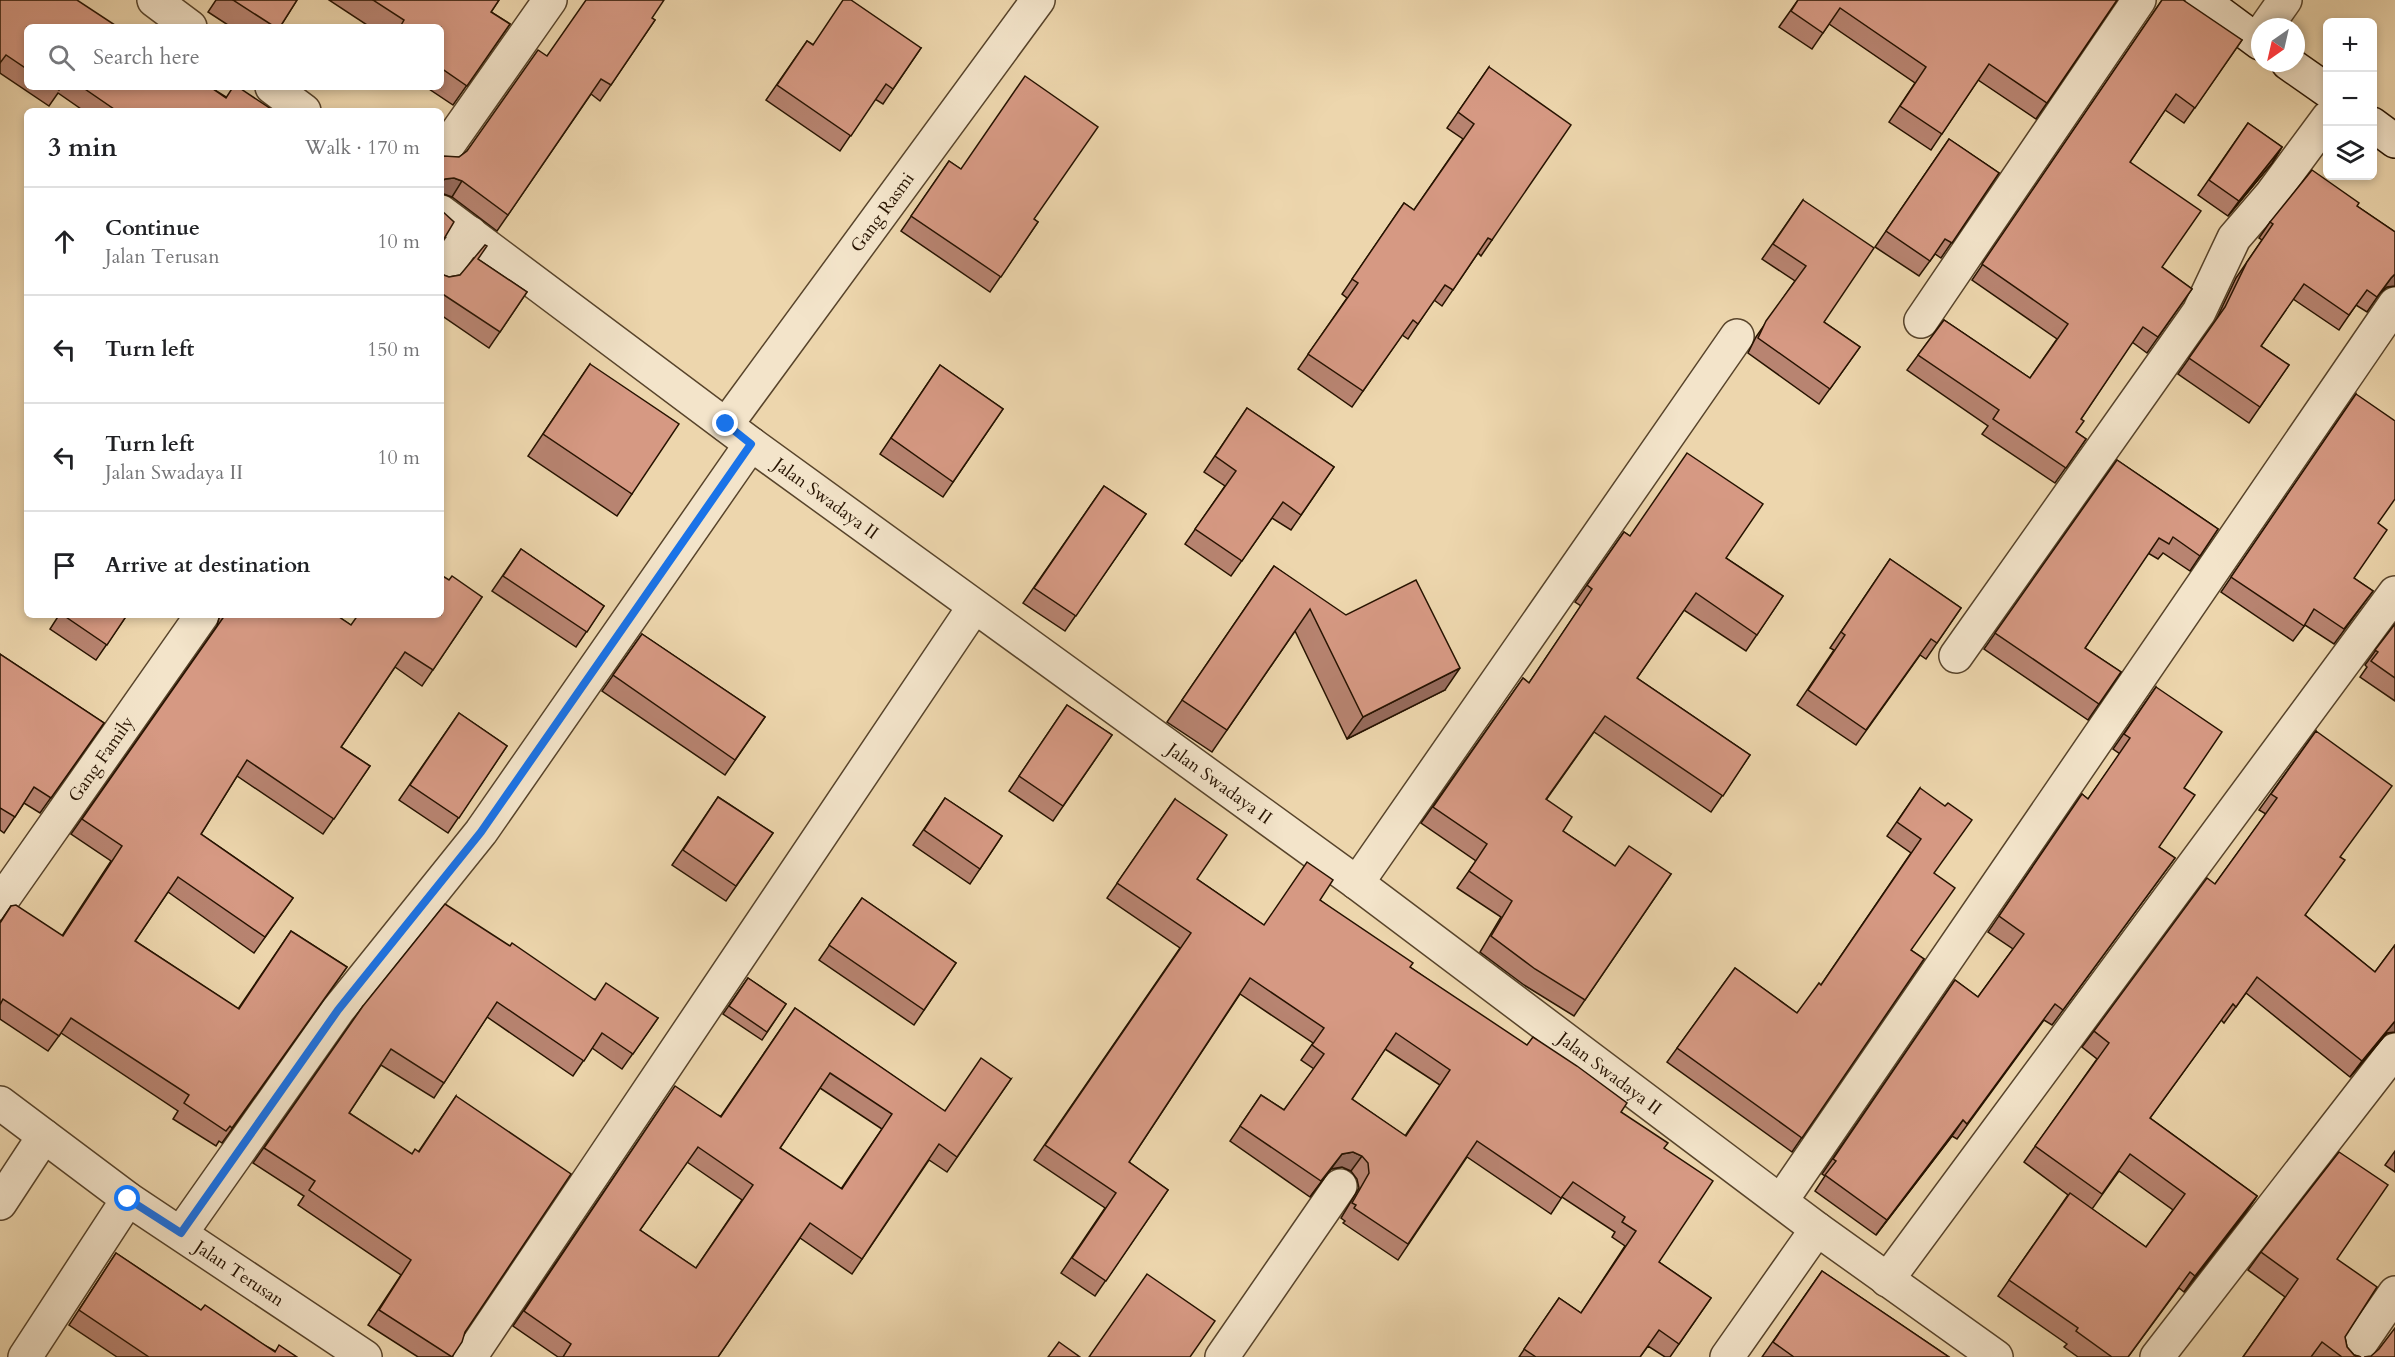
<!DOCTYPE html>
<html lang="en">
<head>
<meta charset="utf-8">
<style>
  :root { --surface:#fff; --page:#f2f2f2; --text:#202124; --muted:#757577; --line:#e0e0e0 }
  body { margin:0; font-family:Cardo,serif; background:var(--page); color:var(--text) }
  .controls { position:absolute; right:18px; top:18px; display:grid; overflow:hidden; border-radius:9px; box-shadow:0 3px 9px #0003 }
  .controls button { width:54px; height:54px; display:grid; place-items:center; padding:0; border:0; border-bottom:2px solid var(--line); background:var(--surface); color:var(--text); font:30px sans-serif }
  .compass { position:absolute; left:2251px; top:18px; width:54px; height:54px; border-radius:50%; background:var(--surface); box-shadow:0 3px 9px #0003; rotate:214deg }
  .stop { position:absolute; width:18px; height:18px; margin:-14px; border:4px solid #1a73e8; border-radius:50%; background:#fff }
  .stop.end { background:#1a73e8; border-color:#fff; box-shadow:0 2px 6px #0008 }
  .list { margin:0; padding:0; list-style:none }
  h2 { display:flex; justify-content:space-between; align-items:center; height:78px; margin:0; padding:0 24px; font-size:26px }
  h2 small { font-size:20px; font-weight:400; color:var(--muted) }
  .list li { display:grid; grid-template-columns:39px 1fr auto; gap:18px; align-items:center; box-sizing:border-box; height:108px; padding:0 24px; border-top:2px solid var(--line) }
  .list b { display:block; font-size:22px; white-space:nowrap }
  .list p { margin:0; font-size:20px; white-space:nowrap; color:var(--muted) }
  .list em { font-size:20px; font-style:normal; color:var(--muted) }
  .icon { flex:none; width:33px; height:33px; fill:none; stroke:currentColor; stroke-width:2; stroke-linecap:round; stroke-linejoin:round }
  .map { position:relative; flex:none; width:2395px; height:1357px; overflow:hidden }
  .search { position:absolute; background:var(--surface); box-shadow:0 3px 9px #0003; left:24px; top:24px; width:420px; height:66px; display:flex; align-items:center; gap:15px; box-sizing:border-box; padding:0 21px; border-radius:9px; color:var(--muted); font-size:22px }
  .panel { position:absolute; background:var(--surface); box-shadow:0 3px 9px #0003; left:24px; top:108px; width:420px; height:510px; border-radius:9px }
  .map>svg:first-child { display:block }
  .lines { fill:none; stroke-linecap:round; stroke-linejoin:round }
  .street-casing { stroke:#58442b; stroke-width:36 }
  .secondary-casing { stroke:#271300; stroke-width:36 }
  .street { stroke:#f3e4ca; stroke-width:33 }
  .secondary { stroke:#f3e4ca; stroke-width:33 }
  .wall { fill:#b88471; stroke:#271300; stroke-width:1.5; fill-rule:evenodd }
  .shaded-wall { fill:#966b5c; stroke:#271300; stroke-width:1.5 }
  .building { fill:#d69983; stroke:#271300; stroke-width:1.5; fill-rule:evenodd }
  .route { stroke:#1a73e8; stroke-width:8 }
  .labels { text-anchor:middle; stroke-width:4.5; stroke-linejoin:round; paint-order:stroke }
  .street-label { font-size:18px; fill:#271300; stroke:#f3e4ca }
</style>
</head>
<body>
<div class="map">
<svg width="2395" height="1357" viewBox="0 0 2395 1357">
  <rect width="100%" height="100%" fill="#edd6ad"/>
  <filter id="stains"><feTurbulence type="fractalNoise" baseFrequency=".00333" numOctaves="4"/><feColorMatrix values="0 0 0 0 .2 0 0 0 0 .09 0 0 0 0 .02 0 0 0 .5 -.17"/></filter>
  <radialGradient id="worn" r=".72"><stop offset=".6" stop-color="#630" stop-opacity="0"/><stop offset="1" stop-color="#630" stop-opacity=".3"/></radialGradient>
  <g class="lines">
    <defs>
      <g id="street">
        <path d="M154,0L190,27"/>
        <path d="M2266,27L2285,0"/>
        <path d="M272,87L304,111"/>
        <path d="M441,155L550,0"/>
        <path id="s1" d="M441,212L751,444L1357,883L1817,1229L1996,1357"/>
        <path d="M441,274L470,233"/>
        <path d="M1921,321L2139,0"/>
        <path id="s2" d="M726,425L1038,0"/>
        <path d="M1956,656L2199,312L2234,238L2271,195L2328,118"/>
        <path d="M1357,883L1737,336"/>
        <path id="s3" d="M0,903L202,615"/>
        <path id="s4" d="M0,1103L128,1199L365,1357"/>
        <path d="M1781,1201L2395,304"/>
        <path d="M0,1203L44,1136"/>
        <path d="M181,1233L338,1010L481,832L751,444"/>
        <path d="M1887,1280L2395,593"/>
        <path d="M25,1357L128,1199"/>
        <path d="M470,1357L974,607"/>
        <path d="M1222,1357L1340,1186"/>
        <path d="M1727,1357L1817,1229"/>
        <path d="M2157,1357L2395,1050"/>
        <path d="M2351,1357L2395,1293"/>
      </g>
      <g id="secondary">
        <path d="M2202,0L2260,43"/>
        <path d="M2288,63L2328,91"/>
        <path d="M2372,124L2395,141"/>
      </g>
    </defs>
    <use href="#street" class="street-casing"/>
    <use href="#secondary" class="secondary-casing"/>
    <use href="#street" class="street"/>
    <use href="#secondary" class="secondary"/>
  </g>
  <g class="wall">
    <path d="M0,0L27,27V87H210L226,97L274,111H84L58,93L49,106L0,73Z"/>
    <path d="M216,0H297L280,27H231L208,12Z"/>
    <path d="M329,0H499L491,12L510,24L453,105L426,87H441V27H370Z"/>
    <path d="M1798,0H2117L2036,119L1978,80L1931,150L1889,122L1915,83L1829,24L1812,49L1779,27Z"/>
    <path d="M2162,0L2242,40L2184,123L2165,110L2130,162L2162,267L2192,289L2147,353L2132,342L2081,419L2076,432L2086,439L2055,483L1982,434L1988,426L1907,370L1944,320L2030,378L2057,339L1972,280Z"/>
    <path d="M652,18L655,20L600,101L591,94L497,231L452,197L444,194H441V160L459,157L467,151L547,56Z"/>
    <path d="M807,41L812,44L921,48L883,104L875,99L840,151L766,100Z"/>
    <path d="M1489,67L1492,240L1481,256L1478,253L1442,306L1434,300L1408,339L1402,335L1352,407L1298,369L1347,298L1342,294L1404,203L1414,210L1463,139L1447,128Z"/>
    <path d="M2248,123L2282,147L2272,163L2228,216L2198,195Z"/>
    <path d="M1949,139L1999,173L1941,258L1935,254L1919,276L1875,247Z"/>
    <path d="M949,161L1038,222L990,292L901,231Z"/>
    <path d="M1803,200L1824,322L1860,347L1819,404L1748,353L1756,337L1795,281L1762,259Z"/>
    <path d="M2357,206L2395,232V286L2387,287L2380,293L2367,312L2356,305L2339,330L2293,299L2261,346L2289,365L2249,423L2178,374L2215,322L2236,278L2262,240L2259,238L2270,222Z"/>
    <path d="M478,259L527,292L489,348L441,315V274L449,277L460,275Z"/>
    <path d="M590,364L632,494L617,516L528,456Z"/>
    <path d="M940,365L1003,409L943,497L880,454Z"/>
    <path d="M2356,394L2378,523L2354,578L2373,591L2334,644L2305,625L2293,641L2221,592Z"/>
    <path d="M1247,408L1334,467L1291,530L1272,518L1231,576L1185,544L1225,486L1204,472Z"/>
    <path d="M2117,460L2218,529L2190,571L2163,553L2158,559L2148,553L2085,648L2121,672L2088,720L1984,649Z"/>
    <path d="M1104,486L1146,514L1065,631L1023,603Z"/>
    <path d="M1624,532L1630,536L1726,558L1783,596L1746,651L1684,610L1637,678L1750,755L1711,812L1594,732L1546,800L1563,831L1615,866L1671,874L1574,1016L1524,985L1480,952L1501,917L1457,888L1476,861L1421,823L1523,678L1529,683L1581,606L1575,602Z"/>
    <path d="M521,549L604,606L576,647L492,591Z"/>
    <path d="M1890,559L1961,608L1926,659L1920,655L1856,745L1797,705L1834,650L1830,648Z"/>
    <path d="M1274,566L1445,690L1347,739L1295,631L1212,752L1167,722Z"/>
    <path d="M449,580L482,597L422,686L395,667L341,747L370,766L323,834L237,776L201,834L293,898L254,953L168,892L135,941L238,1009L291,931L347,967L222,1143L219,1141L216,1146L173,1119L178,1111L61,1033L48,1051L0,1019V922L11,906L62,936L111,861L71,834L217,626L220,615H336L351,625Z"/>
    <path d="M59,615H127L96,660L50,629Z"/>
    <path d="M2395,624V701L2360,677L2367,667L2365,665Z"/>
    <path d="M642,634L765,717L725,775L602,691Z"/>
    <path d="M0,654L104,723L40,813L24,803L4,833L0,830Z"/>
    <path d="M2156,687L2184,788L2159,847L2175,858L2052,1025L2044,1020L1957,1139L1952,1136L1876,1235L1815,1191L1825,1176L1822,1174L1955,980L1978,997L2013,949L1988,932L2082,794L2088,799L2120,754L2113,749Z"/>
    <path d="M1067,705L1112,735L1053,821L1009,791Z"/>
    <path d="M459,713L507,746L448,833L399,800Z"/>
    <path d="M2316,731L2340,857L2305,915L2375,972L2395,945V1032L2387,1033L2350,1077L2246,993L2224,1023L2221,1020L2150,1118L2257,1196L2246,1212L2184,1292L2179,1288L2128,1357H2078L2064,1347L2067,1344L1998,1296L2068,1195L2024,1162L2097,1059L2082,1047L2094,1031L2215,884L2266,814L2259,810ZM2119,1171L2173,1210L2146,1247L2092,1209Z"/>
    <path d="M1920,788L1934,873L1911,950L1924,959L1792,1152L1667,1062L1735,968L1797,1013L1821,985L1911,853L1887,836Z"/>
    <path d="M718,797L773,833L726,901L672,865Z"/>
    <path d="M945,798L1002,836L970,884L913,845Z"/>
    <path d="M1175,799L1197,879L1264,925L1320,900L1410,967L1621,1112L1664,1148L1659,1262L1711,1298L1670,1357H1665L1648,1346L1640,1357H1519L1559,1298L1581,1313L1625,1246L1612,1237L1615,1232L1562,1197L1551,1214L1467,1157L1398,1260L1343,1223L1345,1221L1341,1218L1359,1188L1357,1179L1351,1171L1342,1167L1331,1169L1310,1197L1230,1141L1261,1095L1284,1110L1314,1069L1301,1060L1313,1043L1240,994L1129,1162L1168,1190L1095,1296L1061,1273L1105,1208L1034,1160L1180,948L1107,898ZM1385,1049L1440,1085L1405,1136L1352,1099Z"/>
    <path d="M862,898L956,963L914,1025L819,960Z"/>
    <path d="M748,978L786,1004L762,1040L723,1014Z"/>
    <path d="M595,999L658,1018L622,1069L592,1048L573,1076L487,1017L434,1098L381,1065L349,1113L411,1154L419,1151L456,1096L465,1332L452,1357H418L368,1325L401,1275L298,1205L304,1196L253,1163L363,1006Z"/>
    <path d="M795,1008L944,1111L1011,1079L947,1172L929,1160L852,1274L800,1238L718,1357H558L513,1326L665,1101L721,1116ZM820,1088L882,1129L841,1189L780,1148ZM687,1162L742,1200L696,1268L640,1230Z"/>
    <path d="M2395,1151V1172L2385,1165Z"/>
    <path d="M2261,1252L2337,1259L2345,1337L2347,1347L2354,1355L2361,1357H2243L2285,1297L2248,1270Z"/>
    <path d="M116,1253L201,1310L275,1351L297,1357H117L69,1325Z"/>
    <path d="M1822,1271L1949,1357H1762Z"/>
  </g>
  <g class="shaded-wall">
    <path d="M2282,147L2272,163L2228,216L2239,201Z"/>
    <path d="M454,178L462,181L452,197L444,194H441V182L445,179Z"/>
    <path d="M2395,274V286L2387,287L2380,293L2391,278Z"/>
    <path d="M1460,668L1445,690L1347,739L1363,717Z"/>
    <path d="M2395,1021V1032L2387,1033L2350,1077L2362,1061Z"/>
    <path d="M1963,1120L1952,1136L1876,1235L1887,1220Z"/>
    <path d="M1353,1152L1362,1156L1351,1171L1342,1167L1331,1169L1310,1197L1342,1154Z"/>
    <path d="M2257,1196L2246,1212L2184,1292L2195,1276Z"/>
  </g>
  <g class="building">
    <path d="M0,0H77L118,27H27V69L6,55L0,63Z"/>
    <path d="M233,0H297L280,27H275Z"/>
    <path d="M373,0H499L491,12L510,24L467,86L441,68V27H400L404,20Z"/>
    <path d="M586,0H664L652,18L655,20L611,85L601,79L508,215L462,181L454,178L445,179L441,182V160L444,156L459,157L467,151L538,50L547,56Z"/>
    <path d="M843,0H851L921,48L893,89L886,84L851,136L777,85L807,41L813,45Z"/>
    <path d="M1798,0H2117L2047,103L1989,64L1942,134L1900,106L1926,67L1840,8L1823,33L1791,11Z"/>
    <path d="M2162,0H2183L2242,40L2195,108L2176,94L2130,162L2201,211L2162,267L2192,289L2158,337L2143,327L2081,419L2084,421L2076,432L2086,439L2066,468L1993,419L1999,410L1918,355L1944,320L2030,378L2068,324L1982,264Z"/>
    <path d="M1489,67L1571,125L1492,240L1488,238L1453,290L1445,285L1418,324L1413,320L1363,391L1308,354L1358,283L1352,279L1404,203L1414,210L1474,124L1458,112Z"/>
    <path d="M1025,76L1098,127L1034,219L1038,222L1001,277L911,216L949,161L961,169Z"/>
    <path d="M54,87H62L59,90Z"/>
    <path d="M82,87H210L226,98L233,87H238L274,111H117Z"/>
    <path d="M2248,123L2282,147L2239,201L2209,180Z"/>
    <path d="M1949,139L1999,173L1952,243L1945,239L1930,261L1886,231Z"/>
    <path d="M2312,170L2359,203L2357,206L2395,232V274L2391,278L2377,297L2367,290L2349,315L2304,284L2261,346L2289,365L2260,407L2189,358L2225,307L2247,262L2273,224L2270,222Z"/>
    <path d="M1803,200L1874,248L1824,322L1860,347L1830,389L1758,338L1766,321L1806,266L1773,244Z"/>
    <path d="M441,210L454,222L441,244Z"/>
    <path d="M485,245L487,246L478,259L527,292L500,332L441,293V274L449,277L460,275Z"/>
    <path d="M590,364L679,424L632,494L543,434Z"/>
    <path d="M940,365L1003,409L953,482L891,438Z"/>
    <path d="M2356,394L2395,421V499L2378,523L2387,530L2354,578L2373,591L2344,629L2314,609L2304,626L2231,577Z"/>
    <path d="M1247,408L1334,467L1301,515L1283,502L1242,561L1195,529L1236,471L1215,456Z"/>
    <path d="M1687,453L1763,504L1726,558L1783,596L1757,635L1696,593L1637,678L1750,755L1723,796L1605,716L1546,799L1572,817L1563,831L1615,866L1629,846L1671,874L1585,1000L1535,969L1491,936L1512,901L1469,871L1487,844L1433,807L1523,678L1529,683L1592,589L1587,585L1624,532L1630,536Z"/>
    <path d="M2117,460L2218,529L2200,556L2173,537L2169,544L2159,538L2085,648L2121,672L2099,704L1995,633Z"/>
    <path d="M1104,486L1146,514L1076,616L1034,588Z"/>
    <path d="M521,549L604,606L587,632L503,576Z"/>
    <path d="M1890,559L1961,608L1937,643L1931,639L1866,730L1808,690L1845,635L1841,632Z"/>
    <path d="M1274,566L1346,615L1416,580L1460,668L1363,717L1310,609L1227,730L1182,700Z"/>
    <path d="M441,575L449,580L452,576L482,597L433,670L405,652L341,747L370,766L334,819L247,760L201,834L293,898L265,937L178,877L135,941L239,1009L291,931L347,967L232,1128L230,1126L226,1131L184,1103L189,1095L71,1018L59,1036L3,999L0,1005V923L11,906L16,905L63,936L122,846L82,819L225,615H336L351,625L358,615H441Z"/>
    <path d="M63,615H127L107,645Z"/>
    <path d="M2395,624V678L2371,661L2378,652L2375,650Z"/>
    <path d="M642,634L765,717L735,760L613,675Z"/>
    <path d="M0,654L104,723L51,798L34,787L15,817L0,808Z"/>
    <path d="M2156,687L2222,732L2184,788L2195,795L2159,847L2175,858L2063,1010L2055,1004L1967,1124L1963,1120L1887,1220L1825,1175L1836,1161L1833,1159L1955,980L1978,997L2024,934L1999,916L2082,794L2088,799L2130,738L2124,734Z"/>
    <path d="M1067,705L1112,735L1063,806L1019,776Z"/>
    <path d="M459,713L507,746L459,818L410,785Z"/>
    <path d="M2316,731L2392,786L2340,857L2345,860L2305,915L2375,972L2395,945V1021L2362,1061L2257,977L2236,1007L2233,1004L2150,1118L2257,1196L2195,1276L2190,1272L2128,1357H2112L2076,1331L2078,1328L2009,1280L2070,1193L2146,1247L2185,1194L2130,1154L2102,1194L2035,1146L2109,1043L2094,1031L2207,878L2215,884L2277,798L2271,794Z"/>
    <path d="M1920,788L1945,806L1948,803L1972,820L1934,873L1955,888L1911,950L1924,959L1802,1138L1677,1048L1735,968L1797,1013L1819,983L1821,985L1921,839L1897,822Z"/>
    <path d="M718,797L773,833L736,886L683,850Z"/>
    <path d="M945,798L1002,836L980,869L924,830Z"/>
    <path d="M1175,799L1227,835L1197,879L1264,925L1307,862L1333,880L1320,900L1413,963L1410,967L1527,1045L1533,1037L1577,1066L1627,1103L1621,1112L1668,1143L1664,1148L1713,1181L1659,1262L1711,1298L1679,1344L1659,1330L1640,1357H1536L1524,1349L1559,1298L1581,1313L1636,1231L1622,1222L1625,1217L1573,1182L1561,1198L1477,1141L1408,1244L1354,1208L1356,1205L1352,1203L1369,1173L1368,1163L1362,1156L1353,1152L1342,1154L1321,1181L1240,1126L1261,1095L1284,1110L1324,1054L1312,1045L1324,1028L1250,978L1129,1162L1168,1190L1106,1281L1072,1258L1116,1193L1045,1145L1191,933L1117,883ZM1396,1033L1450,1070L1406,1136L1352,1099Z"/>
    <path d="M862,898L956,963L924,1010L829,945Z"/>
    <path d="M445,904L510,946L512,943L595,1000L606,983L658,1018L633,1054L602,1033L584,1061L497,1002L444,1083L391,1049L349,1113L412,1154L415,1149L419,1152L456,1096L571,1174L465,1332L462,1342L452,1357L379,1310L411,1260L309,1190L315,1181L264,1148L363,1006Z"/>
    <path d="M748,978L786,1004L767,1032L729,1006Z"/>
    <path d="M795,1008L945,1111L981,1058L1011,1079L957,1157L939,1144L862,1259L810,1223L718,1357H563L571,1344L524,1311L675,1086L721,1117ZM830,1073L892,1114L842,1189L780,1148ZM698,1147L753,1185L696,1268L640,1230Z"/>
    <path d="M2339,1152L2388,1185L2337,1259L2377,1287L2345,1337L2347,1347L2354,1355L2361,1357H2342L2322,1342L2311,1357H2243L2298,1279L2261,1252Z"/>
    <path d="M116,1253L201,1310L205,1305L275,1352L279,1345L297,1357H149L79,1310Z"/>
    <path d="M1822,1271L1949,1357H1794L1773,1342Z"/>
    <path d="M1147,1274L1215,1321L1190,1357H1089Z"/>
    <path d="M2395,1328V1357H2364L2371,1356L2379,1349Z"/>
    <path d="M1059,1342L1080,1357H1048Z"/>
  </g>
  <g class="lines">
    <path class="route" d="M128,1199L181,1233L338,1010L481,832L751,444L726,424"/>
  </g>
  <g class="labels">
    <g class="street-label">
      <text dy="6" stroke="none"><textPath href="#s2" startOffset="264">Gang Rasmi</textPath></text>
      <text dy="6" stroke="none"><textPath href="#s1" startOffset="480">Jalan Swadaya II</textPath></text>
      <text dy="6" stroke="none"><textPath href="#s3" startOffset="176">Gang Family</textPath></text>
      <text dy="6" stroke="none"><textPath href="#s1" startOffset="966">Jalan Swadaya II</textPath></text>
      <text dy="6" stroke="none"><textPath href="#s1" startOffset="1452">Jalan Swadaya II</textPath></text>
      <text dy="6" stroke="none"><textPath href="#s4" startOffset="294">Jalan Terusan</textPath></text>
    </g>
  </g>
  <rect width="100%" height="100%" filter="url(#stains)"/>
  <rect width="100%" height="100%" fill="url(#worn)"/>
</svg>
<div class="controls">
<button>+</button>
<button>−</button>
<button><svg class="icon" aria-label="layers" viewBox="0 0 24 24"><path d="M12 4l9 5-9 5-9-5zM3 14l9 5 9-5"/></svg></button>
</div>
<svg class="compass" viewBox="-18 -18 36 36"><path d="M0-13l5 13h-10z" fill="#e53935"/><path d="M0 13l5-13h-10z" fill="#757577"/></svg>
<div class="stop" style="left:128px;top:1199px"></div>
<div class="stop end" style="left:726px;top:424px"></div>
<div class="search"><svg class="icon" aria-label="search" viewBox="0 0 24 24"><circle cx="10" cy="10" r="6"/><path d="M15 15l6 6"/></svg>Search here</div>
<section class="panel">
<h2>3 min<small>Walk · 170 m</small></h2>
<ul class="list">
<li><svg class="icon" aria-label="ahead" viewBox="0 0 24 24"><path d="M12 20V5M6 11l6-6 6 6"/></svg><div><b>Continue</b><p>Jalan Terusan</p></div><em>10 m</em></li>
<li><svg class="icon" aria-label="left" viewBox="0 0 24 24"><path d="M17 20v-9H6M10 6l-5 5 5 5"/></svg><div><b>Turn left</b></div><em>150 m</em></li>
<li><svg class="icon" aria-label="left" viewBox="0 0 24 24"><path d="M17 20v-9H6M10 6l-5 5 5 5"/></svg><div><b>Turn left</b><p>Jalan Swadaya II</p></div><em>10 m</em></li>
<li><svg class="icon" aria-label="arrive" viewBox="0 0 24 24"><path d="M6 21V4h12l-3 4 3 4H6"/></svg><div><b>Arrive at destination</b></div></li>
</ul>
</section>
</div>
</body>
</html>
